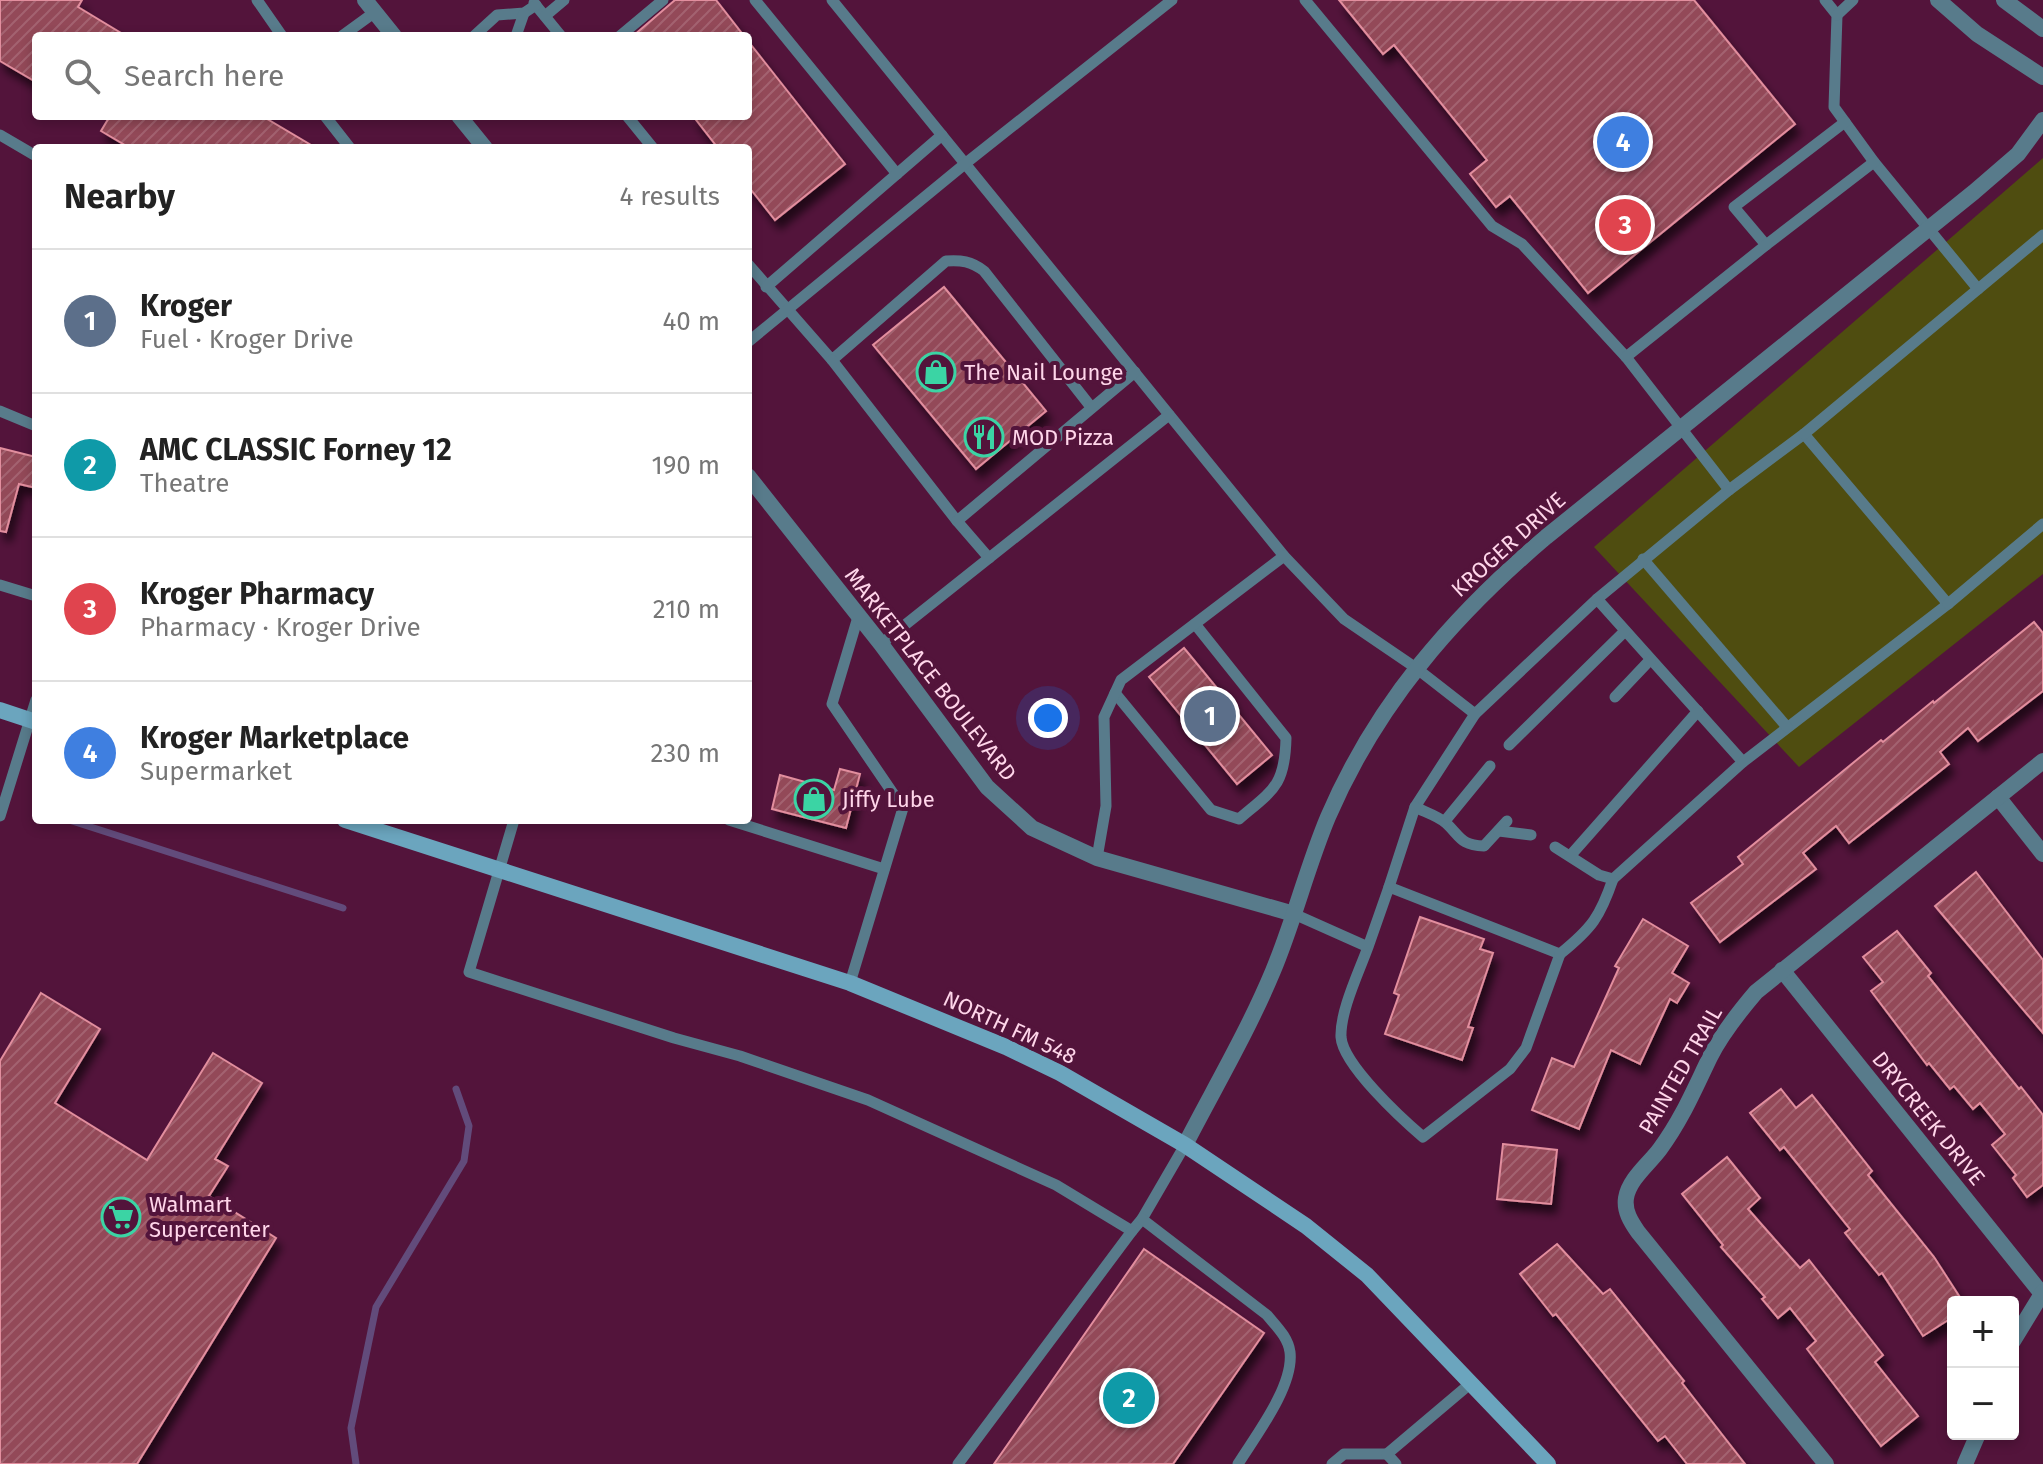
<!DOCTYPE html>
<html lang="en">
<head>
<meta charset="utf-8">
<style>
  :root { --surface:#fff; --page:#f2f2f2; --text:#222; --muted:#767676; --line:#e0e0e0; --accent:#2d725c }
  body { margin:0; font-family:"Fira Sans",sans-serif; background:var(--page); color:var(--text) }
  .controls { position:absolute; right:24px; bottom:24px; display:grid; overflow:hidden; border-radius:8px; box-shadow:0 4px 12px #0003 }
  .controls button { width:72px; height:72px; display:grid; place-items:center; padding:0; border:0; border-bottom:2px solid var(--line); background:var(--surface); color:var(--text); font:40px sans-serif }
  .you { position:absolute; left:1048px; top:718px; width:28px; height:28px; margin:-20px; border:6px solid #fff; border-radius:50%; background:#1a73e8; box-shadow:0 0 0 12px #1a73e833 }
  .badge { display:grid; place-items:center; width:52px; height:52px; border-radius:50%; background:var(--accent); color:#fff; font-size:26px; font-weight:700 }
  .pin { position:absolute; translate:-50% -50%; border:4px solid #fff; box-shadow:0 2px 8px #0006 }
  .list { margin:0; padding:0; list-style:none }
  h2 { display:flex; justify-content:space-between; align-items:center; height:104px; margin:0; padding:0 32px; font-size:34px }
  h2 small { font-size:26px; font-weight:400; color:var(--muted) }
  .list li { display:grid; grid-template-columns:52px 1fr auto; gap:24px; align-items:center; box-sizing:border-box; height:144px; padding:0 32px; border-top:2px solid var(--line) }
  .list b { display:block; font-size:30px; white-space:nowrap }
  .list p { margin:0; font-size:26px; white-space:nowrap; color:var(--muted) }
  .list em { font-size:26px; font-style:normal; color:var(--muted) }
  .icon { flex:none; width:44px; height:44px; fill:none; stroke:currentColor; stroke-width:2; stroke-linecap:round; stroke-linejoin:round }
  .map { position:relative; flex:none; width:2043px; height:1464px; overflow:hidden }
  .search { position:absolute; background:var(--surface); box-shadow:0 4px 12px #0003; left:32px; top:32px; width:720px; height:88px; display:flex; align-items:center; gap:20px; box-sizing:border-box; padding:0 28px; border-radius:8px; color:var(--muted); font-size:30px }
  .panel { position:absolute; background:var(--surface); box-shadow:0 4px 12px #0003; left:32px; top:144px; width:720px; height:680px; border-radius:8px }
  .map>svg:first-child { display:block }
  .green { fill:#4f4d10 }
  .lines { fill:none; stroke-linecap:round; stroke-linejoin:round }
  .stream { stroke:#624b7b; stroke-width:7 }
  .building { fill:url(#building-hatch); stroke:#e28e9e; stroke-width:2; filter:url(#shadow) }
  .lane { stroke:#587b8b; stroke-width:11 }
  .street { stroke:#587b8b; stroke-width:16 }
  .secondary { stroke:#6ba5be; stroke-width:16 }
  .labels { text-anchor:middle; stroke-width:8; stroke-linejoin:round; paint-order:stroke }
  .poi-label { font-size:22px; fill:#ffd6ea; stroke:#53143b; text-anchor:start }
  .street-label { font-size:22px; fill:#ffd6ea; stroke:#53143b }
</style>
</head>
<body>
<div class="map">
<svg width="2043" height="1464" viewBox="0 0 2043 1464">
  <defs>
    <pattern id="building-hatch" width="6" height="6" patternUnits="userSpaceOnUse" patternTransform="scale(2)"><rect width="6" height="6" fill="#934858"/><path d="M-1 1l2-2M0 6l6-6M5 7l2-2" fill="none" stroke="#a36270"/></pattern>
    <filter id="shadow"><feDropShadow dx="5" dy="9" stdDeviation="4" flood-color="#0009"/></filter>
  </defs>
  <rect width="100%" height="100%" fill="#53143b"/>
  <path class="green" d="M2043,158V574L1799,767L1594,547Z"/>
  <g class="lines">
    <g class="stream">
      <path d="M69,820L343,908"/>
      <path d="M356,1464L351,1428L376,1307L464,1161L469,1126L456,1089"/>
    </g>
  </g>
  <g class="building">
    <path d="M0,0H82L78,7L126,36H36V82L0,61Z"/>
    <path d="M675,0H716L744,36H633Z"/>
    <path d="M1339,0H1694L1795,124L1588,293L1510,196L1496,207L1470,174L1487,160L1394,45L1383,54Z"/>
    <path d="M748,41L845,164L775,220L748,186V148H718L693,116H748Z"/>
    <path d="M110,116H262L316,148H130L101,131Z"/>
    <path d="M944,287L1046,411L976,469L873,345Z"/>
    <path d="M0,448L36,457V488L19,484L6,532L0,531Z"/>
    <path d="M2034,622L2043,633V691L1978,741L1968,728L1940,752L1949,764L1849,843L1836,826L1803,853L1816,869L1720,942L1691,903L1743,864L1738,857L1881,740L1883,742L1933,701L1934,703Z"/>
    <path d="M1184,648L1272,755L1237,784L1149,677Z"/>
    <path d="M840,769L860,774L846,828L772,809L780,775L834,790Z"/>
    <path d="M1976,872L2043,960V1033L1935,906Z"/>
    <path d="M1420,917L1484,939L1480,949L1493,953L1468,1027L1473,1028L1462,1060L1385,1034L1399,995L1394,993Z"/>
    <path d="M1643,919L1688,946L1672,973L1689,983L1677,1003L1670,999L1640,1064L1611,1050L1579,1129L1532,1110L1552,1058L1574,1067L1619,968L1615,966Z"/>
    <path d="M1897,931L1931,973L1928,976L2019,1089L2021,1087L2043,1115V1185L2027,1197L2013,1178L2016,1175L1992,1145L2005,1134L1980,1103L1973,1109L1954,1086L1950,1089L1929,1063L1927,1065L1871,991L1883,982L1863,957Z"/>
    <path d="M41,993L100,1029L55,1103L147,1160L213,1053L262,1083L215,1159L228,1166L209,1196L276,1238L137,1464H0V1061Z"/>
    <path d="M1781,1089L1796,1108L1812,1095L1872,1171L1868,1175L1934,1257L1963,1302H1953V1317L1923,1336L1882,1273L1879,1275L1845,1233L1850,1229L1784,1147L1780,1150L1750,1113Z"/>
    <path d="M1503,1144L1557,1150L1551,1204L1497,1199Z"/>
    <path d="M1727,1157L1760,1198L1748,1209L1800,1268L1809,1260L1883,1355L1875,1362L1918,1416L1881,1446L1807,1349L1816,1341L1790,1308L1778,1318L1762,1299L1765,1297L1721,1247L1723,1245L1682,1194Z"/>
    <path d="M1557,1244L1603,1294L1610,1289L1684,1381L1682,1383L1745,1464H1687L1665,1436L1658,1441L1556,1314L1553,1316L1520,1274Z"/>
    <path d="M1144,1249L1264,1333L1173,1464H994Z"/>
  </g>
  <g class="lines">
    <g class="lane">
      <path d="M257,0L282,36"/>
      <path d="M755,0L897,174"/>
      <path d="M832,0L1284,556L1344,619L1416,668L1475,714L1597,599L1743,762L1613,879L1599,875L1555,847"/>
      <path d="M1305,0L1492,226L1522,244L1626,357L1729,490L1804,434L1948,604L1743,762"/>
      <path d="M1825,0L1837,15L1834,107L1874,162L1978,289"/>
      <path d="M534,3L561,36"/>
      <path d="M1837,15L1853,0"/>
      <path d="M545,16L564,0"/>
      <path d="M342,36L375,12"/>
      <path d="M474,36L497,15L524,13L536,5"/>
      <path d="M516,36L524,13"/>
      <path d="M620,36L663,0"/>
      <path d="M325,116L350,148"/>
      <path d="M627,116L653,148"/>
      <path d="M0,135L36,156"/>
      <path d="M1766,245L1734,207L1845,122"/>
      <path d="M748,264L832,360L946,261C961,260 971,261 984,271L1091,407"/>
      <path d="M766,287L942,135"/>
      <path d="M748,342L966,163L1172,0"/>
      <path d="M1626,357L1766,245L1874,162"/>
      <path d="M832,360L957,521"/>
      <path d="M0,411L36,426"/>
      <path d="M1804,434L2043,235"/>
      <path d="M989,558L957,521L1135,372"/>
      <path d="M1643,559L1787,727"/>
      <path d="M0,585L36,596"/>
      <path d="M1597,599L1729,490"/>
      <path d="M1948,604L2043,524"/>
      <path d="M881,644L1169,415"/>
      <path d="M1115,693L1211,810L1239,819C1273,790 1285,786 1286,738L1195,624"/>
      <path d="M1615,697L1650,660"/>
      <path d="M1475,714L1415,807C1425,812 1438,816 1446,823C1461,837 1460,845 1484,846L1507,821"/>
      <path d="M1509,745L1625,631"/>
      <path d="M0,816L36,700"/>
      <path d="M514,820L469,972L674,1038L740,1056L868,1100L1056,1185L1132,1231L1142,1219L1185,1145"/>
      <path d="M729,820L884,869"/>
      <path d="M1445,821L1490,766"/>
      <path d="M1499,831L1531,835"/>
      <path d="M1570,856L1698,711"/>
      <path d="M1097,858L1106,806L1104,717L1121,680L1284,556"/>
      <path d="M1389,887L1415,807"/>
      <path d="M1294,914L1368,947L1389,887L1560,954L1526,1048L1510,1069L1423,1137C1402,1119 1343,1065 1341,1037C1340,1011 1359,972 1368,947"/>
      <path d="M1560,954C1592,928 1600,917 1613,879"/>
      <path d="M850,983L903,808L832,704L858,617"/>
      <path d="M1142,1219L1267,1315C1276,1326 1288,1337 1290,1352C1294,1386 1256,1435 1238,1464"/>
      <path d="M958,1464L1132,1231"/>
      <path d="M1332,1464L1344,1454H1387"/>
      <path d="M1396,1464L1387,1454L1471,1383"/>
    </g>
    <g class="street">
      <path d="M365,0L394,36"/>
      <path d="M1938,0L1977,34L2043,77"/>
      <path d="M2004,0L2043,29"/>
      <path d="M459,116L485,148"/>
      <path d="M748,476L881,644L987,787L1032,828L1097,858L1294,914"/>
      <path d="M1998,797L2043,854"/>
      <path d="M1782,970L2042,1294"/>
      <path d="M1185,1145C1215,1087 1248,1031 1273,971C1294,921 1307,867 1328,817C1377,703 1453,616 1546,537L1974,192L2018,154L2043,120"/>
      <path d="M2013,1341L2043,1292"/>
      <path d="M1826,1464L1638,1232C1631,1222 1624,1211 1626,1198C1629,1179 1649,1164 1660,1149C1682,1119 1694,1090 1710,1057C1722,1033 1739,1012 1756,992L2043,761"/>
      <path d="M1965,1464L1978,1434"/>
    </g>
    <g class="secondary">
      <path d="M0,710L36,722"/>
      <path d="M345,820L850,983L1006,1047L1060,1073L1185,1145L1306,1226L1367,1275L1548,1464"/>
    </g>
  </g>
  <defs>
    <symbol id="shop-ring" viewBox="-11 -11 22 22"><circle r="9.5" fill="#53143b" stroke="#3bd4a4" stroke-width="1.5"/><path d="M-5-2.5h2.3a2.7 3.5 0 0 1 5.4 0H5L5.5 6h-11ZM-1.5-2.5h3a1.5 2.3 0 0 0-3 0Z" fill="#3bd4a4"/></symbol>
    <symbol id="restaurant-ring" viewBox="-11 -11 22 22"><circle r="9.5" fill="#53143b" stroke="#3bd4a4" stroke-width="1.5"/><path d="M-5-6h1v4h1v-4h1v4h1v-4h1v5L-1.5 .5V6h-2V.5L-5-1ZM5-6V6H3V1.5H1.5Q1.5-4 5-6Z" fill="#3bd4a4"/></symbol>
    <symbol id="supermarket-ring" viewBox="-11 -11 22 22"><circle r="9.5" fill="#53143b" stroke="#3bd4a4" stroke-width="1.5"/><path d="M-6-5.5h2.5l.6 2H6L4.5 2H-2.5L-4.4-4H-6ZM-1.5 3.2a1.3 1.3 0 1 0 .1 0ZM3 3.2a1.3 1.3 0 1 0 .1 0Z" fill="#3bd4a4"/></symbol>
  </defs>
  <g fill-rule="evenodd">
    <use href="#shop-ring" x="914" y="350" width="44" height="44"/>
    <use href="#restaurant-ring" x="962" y="415" width="44" height="44"/>
    <use href="#shop-ring" x="792" y="777" width="44" height="44"/>
    <use href="#supermarket-ring" x="99" y="1195" width="44" height="44"/>
  </g>
  <g class="labels">
    <g class="poi-label">
      <text x="964" y="380">The Nail Lounge</text>
      <text x="1012" y="445">MOD Pizza</text>
      <text x="842" y="807">Jiffy Lube</text>
      <text x="149" y="1212">Walmart<tspan x="149" dy="25">Supercenter</tspan></text>
    </g>
    <g class="street-label">
      <text transform="translate(1508 544) rotate(-42)" y="8">KROGER DRIVE</text>
      <text transform="translate(931 674) rotate(52)" y="8">MARKETPLACE BOULEVARD</text>
      <text transform="translate(1010 1027) rotate(25)" y="8">NORTH FM 548</text>
      <text transform="translate(1680 1070) rotate(-60)" y="8">PAINTED TRAIL</text>
      <text transform="translate(1929 1118) rotate(51)" y="8">DRYCREEK DRIVE</text>
    </g>
  </g>
</svg>
<div class="controls">
<button>+</button>
<button>−</button>
</div>
<div class="you"></div>
<div class="pin badge" style="left:1210px;top:716px;background:#5c6f8a">1</div>
<div class="pin badge" style="left:1129px;top:1398px;background:#0f9aa8">2</div>
<div class="pin badge" style="left:1625px;top:225px;background:#e0444e">3</div>
<div class="pin badge" style="left:1623px;top:142px;background:#3f7fe0">4</div>
<div class="search"><svg class="icon" aria-label="search" viewBox="0 0 24 24"><circle cx="10" cy="10" r="6"/><path d="M15 15l6 6"/></svg>Search here</div>
<section class="panel">
<h2>Nearby<small>4 results</small></h2>
<ul class="list">
<li><span class="badge" style="background:#5c6f8a">1</span><div><b>Kroger</b><p>Fuel · Kroger Drive</p></div><em>40 m</em></li>
<li><span class="badge" style="background:#0f9aa8">2</span><div><b>AMC CLASSIC Forney 12</b><p>Theatre</p></div><em>190 m</em></li>
<li><span class="badge" style="background:#e0444e">3</span><div><b>Kroger Pharmacy</b><p>Pharmacy · Kroger Drive</p></div><em>210 m</em></li>
<li><span class="badge" style="background:#3f7fe0">4</span><div><b>Kroger Marketplace</b><p>Supermarket</p></div><em>230 m</em></li>
</ul>
</section>
</div>
</body>
</html>
